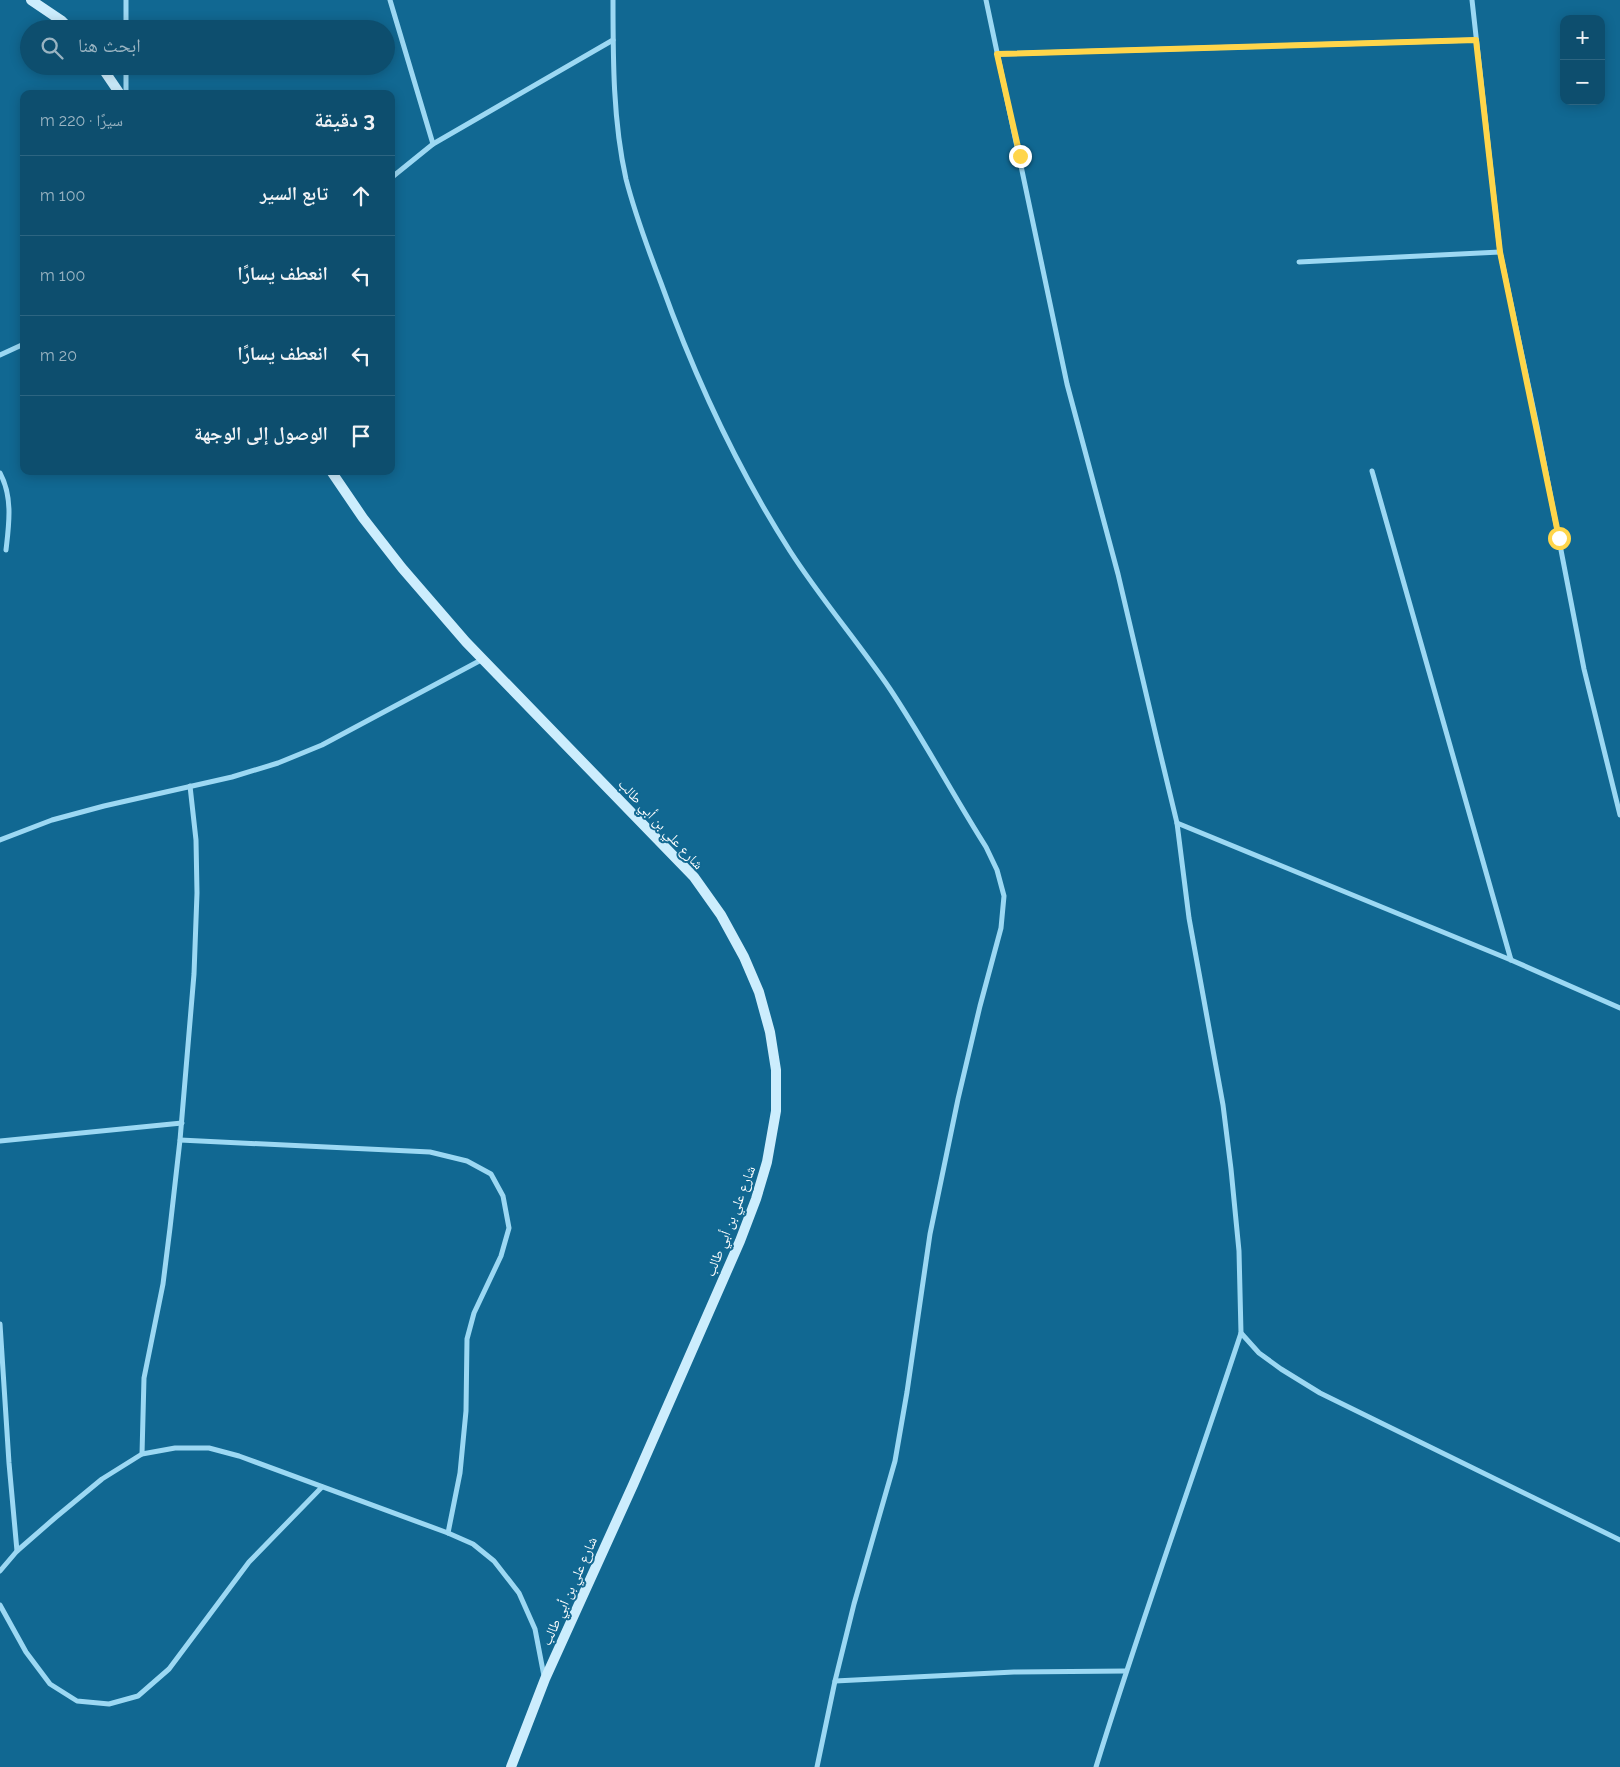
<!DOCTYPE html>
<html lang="ar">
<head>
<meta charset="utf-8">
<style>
  :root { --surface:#0d4e6e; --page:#1b5876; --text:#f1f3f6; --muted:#9ab4c2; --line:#2d6581 }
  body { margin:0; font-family:Raleway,"Noto Naskh Arabic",sans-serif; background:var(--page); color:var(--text); direction:rtl }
  .controls { position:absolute; right:15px; top:15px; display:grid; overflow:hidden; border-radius:10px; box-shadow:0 2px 12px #0003 }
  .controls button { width:45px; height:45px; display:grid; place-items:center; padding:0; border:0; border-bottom:1px solid var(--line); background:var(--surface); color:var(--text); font:25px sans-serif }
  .stop { position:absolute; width:15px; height:15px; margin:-11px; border:4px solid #ffd54a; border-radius:50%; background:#fff }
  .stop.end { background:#ffd54a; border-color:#fff; box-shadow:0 1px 5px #0008 }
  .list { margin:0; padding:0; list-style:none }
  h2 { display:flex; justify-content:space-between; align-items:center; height:65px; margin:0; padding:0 20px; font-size:21px }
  h2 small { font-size:16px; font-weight:400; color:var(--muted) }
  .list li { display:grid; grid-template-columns:32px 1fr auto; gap:15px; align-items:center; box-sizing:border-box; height:80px; padding:0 20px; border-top:1px solid var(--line) }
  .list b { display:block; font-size:19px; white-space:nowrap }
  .list em { font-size:16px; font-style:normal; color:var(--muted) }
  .icon { flex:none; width:28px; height:28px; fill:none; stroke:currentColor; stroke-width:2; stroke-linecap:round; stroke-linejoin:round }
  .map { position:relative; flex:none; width:1620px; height:1767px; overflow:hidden; direction:ltr }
  .search { position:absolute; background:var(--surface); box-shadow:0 2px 12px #0003; left:20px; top:20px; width:375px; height:55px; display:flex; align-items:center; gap:12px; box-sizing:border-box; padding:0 18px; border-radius:28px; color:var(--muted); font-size:19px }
  .panel { position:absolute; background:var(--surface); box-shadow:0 2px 12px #0003; left:20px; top:90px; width:375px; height:385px; border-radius:10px; direction:rtl }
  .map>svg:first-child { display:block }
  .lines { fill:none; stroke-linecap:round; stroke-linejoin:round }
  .street { stroke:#9cd8f3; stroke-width:5 }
  .secondary { stroke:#ccedfd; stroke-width:10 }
  .route { stroke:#ffd54a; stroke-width:6 }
  .labels { text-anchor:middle; stroke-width:4; stroke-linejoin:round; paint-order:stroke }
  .street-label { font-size:14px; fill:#fff; stroke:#116892 }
</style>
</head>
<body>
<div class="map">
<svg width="1620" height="1767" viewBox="0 0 1620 1767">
  <rect width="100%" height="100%" fill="#116892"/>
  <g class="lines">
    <g class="street">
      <path d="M126,0V29"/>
      <path d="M390,0L433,144L391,178"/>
      <path d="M613,0C613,60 613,121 626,179C635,214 648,249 661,283C694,375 737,468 790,551C821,599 858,642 890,689C924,740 953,795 986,847L997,870L1004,896L1001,928L980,1006L958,1099L930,1234L907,1392L895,1461L854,1604L835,1681L817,1767"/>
      <path d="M986,0L1067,384L1118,574L1157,740L1177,823L1189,918L1223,1105L1231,1169L1239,1251L1241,1333L1259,1353L1281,1369L1320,1393L1620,1540"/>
      <path d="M1472,0L1500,252L1537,426L1584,669L1620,815"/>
      <path d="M997,54L1476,40"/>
      <path d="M126,66V94"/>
      <path d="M433,144L613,40"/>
      <path d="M1299,262L1500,252"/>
      <path d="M0,355L24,344"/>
      <path d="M1372,471L1511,960"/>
      <path d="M0,473C13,497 9,524 6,550"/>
      <path d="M1177,823L1511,960L1620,1008"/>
      <path d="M0,840L52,820L104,806L232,777L278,763L322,745L483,659"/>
      <path d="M180,1140L430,1152L467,1161L491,1174L503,1196L509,1228L501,1256L474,1313L467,1339L466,1411L460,1473L448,1533"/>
      <path d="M0,1141L182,1123"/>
      <path d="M0,1324L9,1463L17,1551"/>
      <path d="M142,1454L144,1378L163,1284L170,1228L180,1140L194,974L197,893L196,840L190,786"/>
      <path d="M0,1571L17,1551L56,1517L102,1479L142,1454L175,1448H209L239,1456L448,1533L473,1544L494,1561L519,1593L535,1629L544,1676"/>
      <path d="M0,1605L26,1652L50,1684L77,1701L109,1704L138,1696L169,1669L249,1562L322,1487"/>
      <path d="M835,1681L1014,1672L1126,1671"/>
      <path d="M1096,1767C1141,1621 1193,1478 1241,1333"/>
    </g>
    <g class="secondary">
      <path d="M31,0L62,21L70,29"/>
      <path d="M101,66L120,94"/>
      <path d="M331,471L363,518L402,568L466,642L694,877L721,915L744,957L759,992L770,1032L776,1070V1111L767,1162L756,1199L740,1241L633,1485L545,1679L511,1767"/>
    </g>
  </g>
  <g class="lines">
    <path class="route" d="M1020,156L997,54L1476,40L1500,252L1559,538"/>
  </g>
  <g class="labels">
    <g class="street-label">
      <text transform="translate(661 824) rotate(47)" y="5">شارع علي بن أبي طالب</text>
      <text transform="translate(730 1221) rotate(-69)" y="5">شارع علي بن أبي طالب</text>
      <text transform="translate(569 1591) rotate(-66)" y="5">شارع علي بن أبي طالب</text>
    </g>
  </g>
</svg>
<div class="controls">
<button>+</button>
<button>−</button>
</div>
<div class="stop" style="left:1559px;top:538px"></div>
<div class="stop end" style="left:1020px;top:156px"></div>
<div class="search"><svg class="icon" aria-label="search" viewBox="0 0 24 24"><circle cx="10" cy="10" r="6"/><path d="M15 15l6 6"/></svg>ابحث هنا</div>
<section class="panel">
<h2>3 دقيقة<small>سيرًا · 220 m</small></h2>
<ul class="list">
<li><svg class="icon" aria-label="ahead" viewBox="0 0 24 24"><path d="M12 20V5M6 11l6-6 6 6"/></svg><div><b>تابع السير</b></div><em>100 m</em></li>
<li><svg class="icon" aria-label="left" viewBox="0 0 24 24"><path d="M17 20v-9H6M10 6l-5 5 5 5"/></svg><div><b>انعطف يسارًا</b></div><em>100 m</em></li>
<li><svg class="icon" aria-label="left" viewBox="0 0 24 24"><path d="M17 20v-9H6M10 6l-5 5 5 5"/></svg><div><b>انعطف يسارًا</b></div><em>20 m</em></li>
<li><svg class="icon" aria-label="arrive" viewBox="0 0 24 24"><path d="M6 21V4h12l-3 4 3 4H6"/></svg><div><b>الوصول إلى الوجهة</b></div></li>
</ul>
</section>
</div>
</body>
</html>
